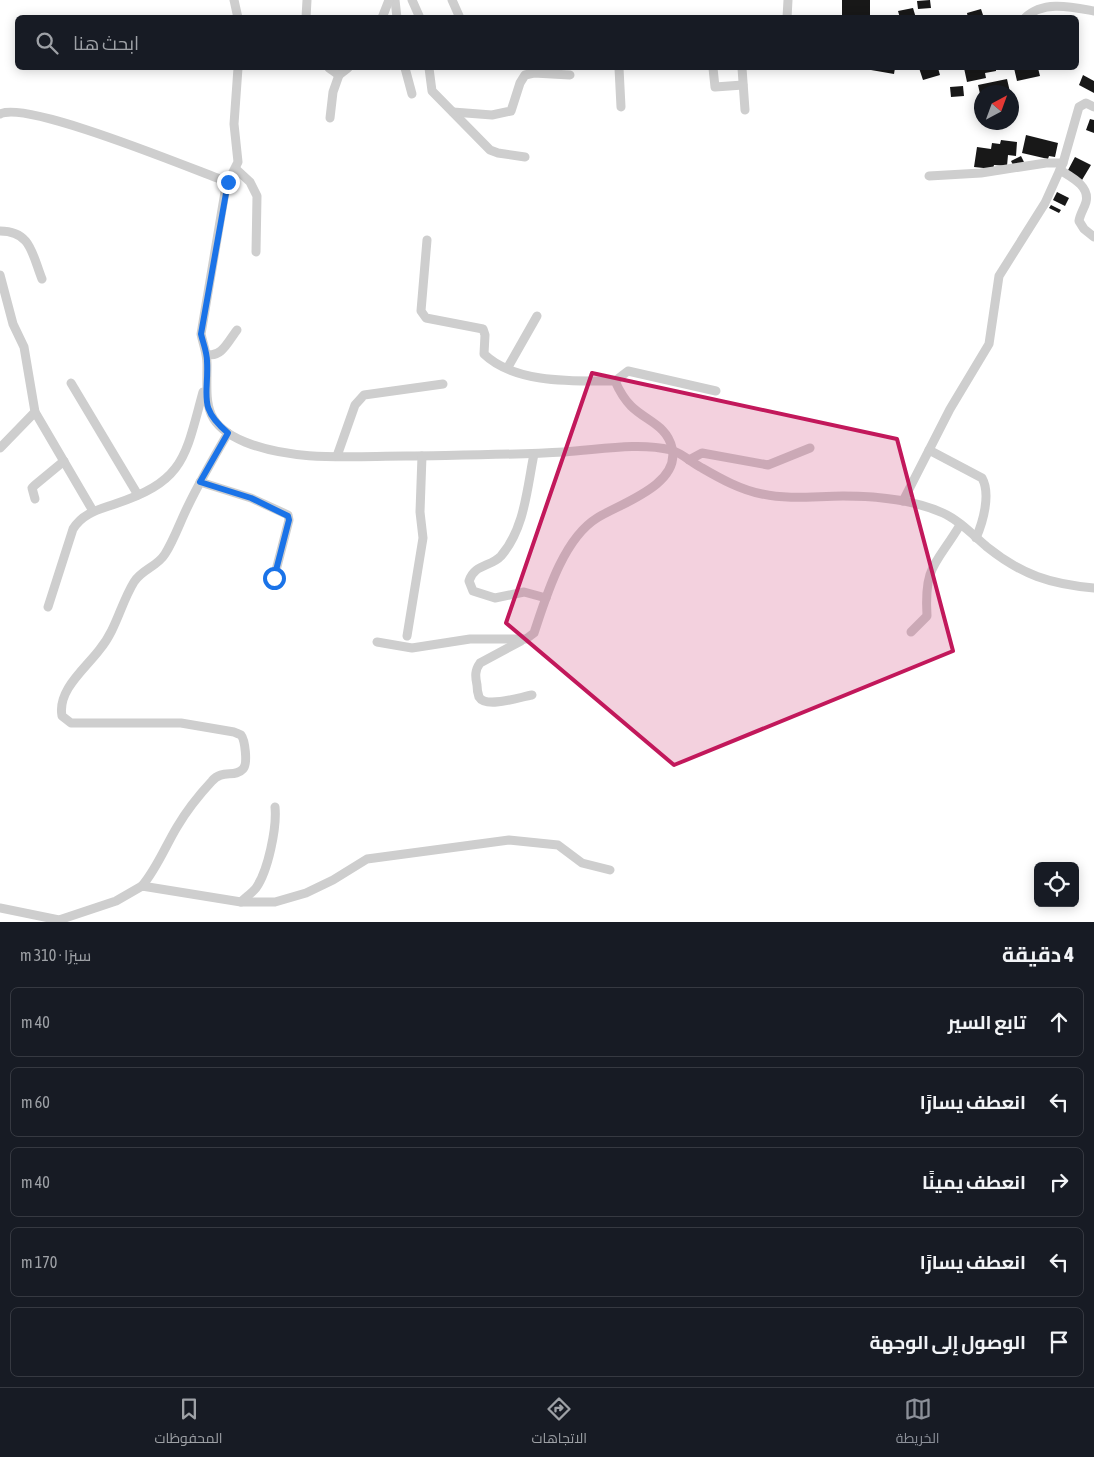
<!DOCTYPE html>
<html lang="ar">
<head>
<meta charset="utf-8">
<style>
  :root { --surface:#171b24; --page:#242831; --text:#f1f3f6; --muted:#9ea1a6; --line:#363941; --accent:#8c9099 }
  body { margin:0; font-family:"Asap Condensed",Cairo,sans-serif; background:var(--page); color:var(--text); direction:rtl }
  .controls { position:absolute; right:15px; bottom:15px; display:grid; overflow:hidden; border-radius:8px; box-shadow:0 2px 12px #0003 }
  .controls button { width:45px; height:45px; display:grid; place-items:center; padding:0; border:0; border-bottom:1px solid var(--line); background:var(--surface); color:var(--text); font:25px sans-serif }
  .compass { position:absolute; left:974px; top:85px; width:45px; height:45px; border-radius:50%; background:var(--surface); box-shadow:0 2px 12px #0003; rotate:41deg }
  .stop { position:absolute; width:15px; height:15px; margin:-11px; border:4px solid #1a73e8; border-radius:50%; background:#fff }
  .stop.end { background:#1a73e8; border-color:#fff; box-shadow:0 1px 5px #0008 }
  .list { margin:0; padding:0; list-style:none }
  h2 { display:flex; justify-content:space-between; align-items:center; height:65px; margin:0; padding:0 20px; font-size:21px }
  h2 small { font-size:16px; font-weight:400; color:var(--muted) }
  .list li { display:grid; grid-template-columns:32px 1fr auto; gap:15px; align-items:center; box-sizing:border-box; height:70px; margin:0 10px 10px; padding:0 10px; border:1px solid var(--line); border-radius:8px }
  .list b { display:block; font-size:19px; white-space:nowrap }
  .list em { font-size:16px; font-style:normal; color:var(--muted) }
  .icon { flex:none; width:28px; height:28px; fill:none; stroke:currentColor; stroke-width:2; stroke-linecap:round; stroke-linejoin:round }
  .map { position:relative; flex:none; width:1094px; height:922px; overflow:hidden; direction:ltr }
  .search { position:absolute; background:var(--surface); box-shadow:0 2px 12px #0003; left:15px; right:15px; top:15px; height:55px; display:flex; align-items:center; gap:12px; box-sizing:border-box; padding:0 18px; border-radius:8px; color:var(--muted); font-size:19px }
  .sheet { height:465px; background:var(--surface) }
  nav { display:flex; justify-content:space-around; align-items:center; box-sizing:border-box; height:70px; border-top:1px solid var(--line); background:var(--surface); font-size:14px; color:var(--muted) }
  nav a { display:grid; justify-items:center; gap:2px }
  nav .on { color:var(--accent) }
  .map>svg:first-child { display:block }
  .building { fill:#181818 }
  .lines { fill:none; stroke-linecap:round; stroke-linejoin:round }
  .street { stroke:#cecece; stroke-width:9 }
  .route { stroke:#1a73e8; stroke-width:6 }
  .marked { fill:#c2185b; fill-opacity:0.2; stroke:#c2185b; stroke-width:4; stroke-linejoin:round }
</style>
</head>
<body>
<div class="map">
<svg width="1094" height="922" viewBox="0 0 1094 922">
  <rect width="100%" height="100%" fill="#fff"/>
  <g class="building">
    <rect x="842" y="0" width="28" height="15"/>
    <path d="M930,0L931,8L918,9L917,1Z"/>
    <path d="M913,8L916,18H900L898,11Z"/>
    <path d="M981,9L984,18H968L967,13Z"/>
    <path d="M871,68H895L894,74L871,70Z"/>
    <path d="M919,68H938L940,75L923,80Z"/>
    <path d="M964,68H996V71L985,73L986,78L967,82Z"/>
    <path d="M1014,68H1038L1040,76L1017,81Z"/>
    <path d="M1083,75L1094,81V93L1079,85Z"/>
    <path d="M1007,79L1010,92H982L981,98L978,85Z"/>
    <path d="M963,86L964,96L951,97L950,87Z"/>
    <path d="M1090,119L1094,120V133L1086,130Z"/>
    <path d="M1026,135L1058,143L1055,157L1049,156L1048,159L1022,153Z"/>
    <path d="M1001,140L1017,142L1016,156L1008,155L1007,166L994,165L993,169L974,167L977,147L991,149L992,143L1000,144Z"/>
    <path d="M1021,156L1024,162L1014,167L1011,161Z"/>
    <path d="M1075,157L1091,165L1082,180L1067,172Z"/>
    <path d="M1057,192L1069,198L1065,206L1053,200Z"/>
    <path d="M1051,205L1061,210L1059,213L1049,208Z"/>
  </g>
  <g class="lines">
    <g class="street">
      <path d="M234,0L238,18"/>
      <path d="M395,0L397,18"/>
      <path d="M412,0L420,18"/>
      <path d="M452,0L460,18"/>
      <path d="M306,18L307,0"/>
      <path d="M382,18L389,0"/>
      <path d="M787,18L788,0"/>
      <path d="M1025,18C1043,0 1072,7 1094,11"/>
      <path d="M238,68L234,124L238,162L226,186L201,334C203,344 207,353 207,364C207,403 202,424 245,442C294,462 354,456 406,456C459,455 512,455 564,452C598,450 638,442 671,450C682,453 692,463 702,468C721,479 741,490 762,494C789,500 816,496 843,496C877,496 912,499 943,513C959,520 974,536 987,547C1022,575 1050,584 1094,588"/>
      <path d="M329,68L339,75L348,68"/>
      <path d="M405,68L412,94"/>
      <path d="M429,68L432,91L490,150L498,153L525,157"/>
      <path d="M619,68L621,107"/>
      <path d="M713,68L715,87L743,85"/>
      <path d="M742,68L745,110"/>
      <path d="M453,112L492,115L511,111L520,83L525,75L534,73L570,75"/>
      <path d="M0,114C27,100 192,169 228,182"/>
      <path d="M330,118L333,92L339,75"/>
      <path d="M237,170L250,182L257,196L256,252"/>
      <path d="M1060,170C1071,177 1090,186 1086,202C1084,209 1080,214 1079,221L1084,229L1094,237"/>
      <path d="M929,176L981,173L1046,163H1063"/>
      <path d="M0,231C31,231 32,254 42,279"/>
      <path d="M0,275L13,324L24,347L35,412L93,511"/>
      <path d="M207,354C221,359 229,340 237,330"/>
      <path d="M508,367L537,316"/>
      <path d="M615,381L628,371L716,391"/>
      <path d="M71,383L138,495"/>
      <path d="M0,448L35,412"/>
      <path d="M929,450L982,478C991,494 983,522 976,538"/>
      <path d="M534,454C527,488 525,528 501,556C491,567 474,564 469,581L473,591L495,598L524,592L546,598"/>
      <path d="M337,456L355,405L364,395L443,384"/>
      <path d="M689,460L702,453L768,465L810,448"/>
      <path d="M200,482L251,498L288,515L289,520L274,578"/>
      <path d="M35,499L32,488L35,485L64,461"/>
      <path d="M903,501L950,409L989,344L999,276L1045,203L1063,163L1079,107L1086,103L1094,107"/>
      <path d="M48,607L73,529C83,513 98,510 115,504C185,481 185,457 203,392"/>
      <path d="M911,632L927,616C924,565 936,565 960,525"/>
      <path d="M407,636L423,538L420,512L422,456"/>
      <path d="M521,641L480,663C475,670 475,676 477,685C477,689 478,694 479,697C486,709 520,697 532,695"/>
      <path d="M377,642L412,648L470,639H526L534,633C546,597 563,539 597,518C619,504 681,485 672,448C667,425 646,421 631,406C624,399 619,390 615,381C575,381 515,384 484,354L485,335L483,329L426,318L421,311L427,240"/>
      <path d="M142,886C157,868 165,847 177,827C187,810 199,795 212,781C222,769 235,778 243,769C248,764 245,740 241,735C239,734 236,733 234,732L181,723H71L62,716C57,690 86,668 100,649C116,630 121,603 134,582C142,569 157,567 165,554C174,540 180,522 188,506C200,481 214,457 228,433"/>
      <path d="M241,902C246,897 252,893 256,888C268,871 277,828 275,807"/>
      <path d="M0,908L59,920L116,901L142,886L241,902H275L306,893L333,880L367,859L509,840L558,845L582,863L610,870"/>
    </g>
  </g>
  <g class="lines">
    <path class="route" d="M228,182L201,334C203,343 207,352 207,361C209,396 197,407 228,433L200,482L251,498L288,516L289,520L274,578"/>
  </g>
  <path class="marked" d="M592,373L897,439L953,651L674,765L506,623Z"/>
</svg>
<div class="controls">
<button><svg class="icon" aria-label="locate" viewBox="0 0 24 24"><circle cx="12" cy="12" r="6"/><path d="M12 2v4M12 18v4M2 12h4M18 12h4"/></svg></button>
</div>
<svg class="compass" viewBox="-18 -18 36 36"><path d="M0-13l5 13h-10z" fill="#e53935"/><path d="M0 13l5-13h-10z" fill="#9ea1a6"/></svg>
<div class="stop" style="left:274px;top:578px"></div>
<div class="stop end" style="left:228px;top:182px"></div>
<div class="search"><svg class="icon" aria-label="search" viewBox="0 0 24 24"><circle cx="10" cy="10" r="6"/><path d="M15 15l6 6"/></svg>ابحث هنا</div>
</div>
<section class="sheet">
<h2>4 دقيقة<small>سيرًا · 310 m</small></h2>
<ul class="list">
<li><svg class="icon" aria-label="ahead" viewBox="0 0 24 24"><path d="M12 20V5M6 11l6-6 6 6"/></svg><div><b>تابع السير</b></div><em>40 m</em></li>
<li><svg class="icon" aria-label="left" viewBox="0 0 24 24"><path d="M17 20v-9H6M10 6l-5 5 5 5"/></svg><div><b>انعطف يسارًا</b></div><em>60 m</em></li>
<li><svg class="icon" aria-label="right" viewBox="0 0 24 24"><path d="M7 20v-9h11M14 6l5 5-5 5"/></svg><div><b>انعطف يمينًا</b></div><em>40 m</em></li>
<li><svg class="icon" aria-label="left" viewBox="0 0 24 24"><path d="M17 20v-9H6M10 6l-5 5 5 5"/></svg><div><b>انعطف يسارًا</b></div><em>170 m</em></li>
<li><svg class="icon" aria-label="arrive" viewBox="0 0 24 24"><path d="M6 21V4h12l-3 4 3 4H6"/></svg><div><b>الوصول إلى الوجهة</b></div></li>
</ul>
</section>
<nav>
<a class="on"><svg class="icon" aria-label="map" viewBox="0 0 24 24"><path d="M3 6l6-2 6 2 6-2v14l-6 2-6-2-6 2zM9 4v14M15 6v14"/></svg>الخريطة</a>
<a><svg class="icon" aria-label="directions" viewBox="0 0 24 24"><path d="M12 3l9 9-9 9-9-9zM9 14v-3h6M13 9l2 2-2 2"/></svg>الاتجاهات</a>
<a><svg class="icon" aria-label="saved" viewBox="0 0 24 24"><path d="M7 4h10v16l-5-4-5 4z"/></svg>المحفوظات</a>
</nav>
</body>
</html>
